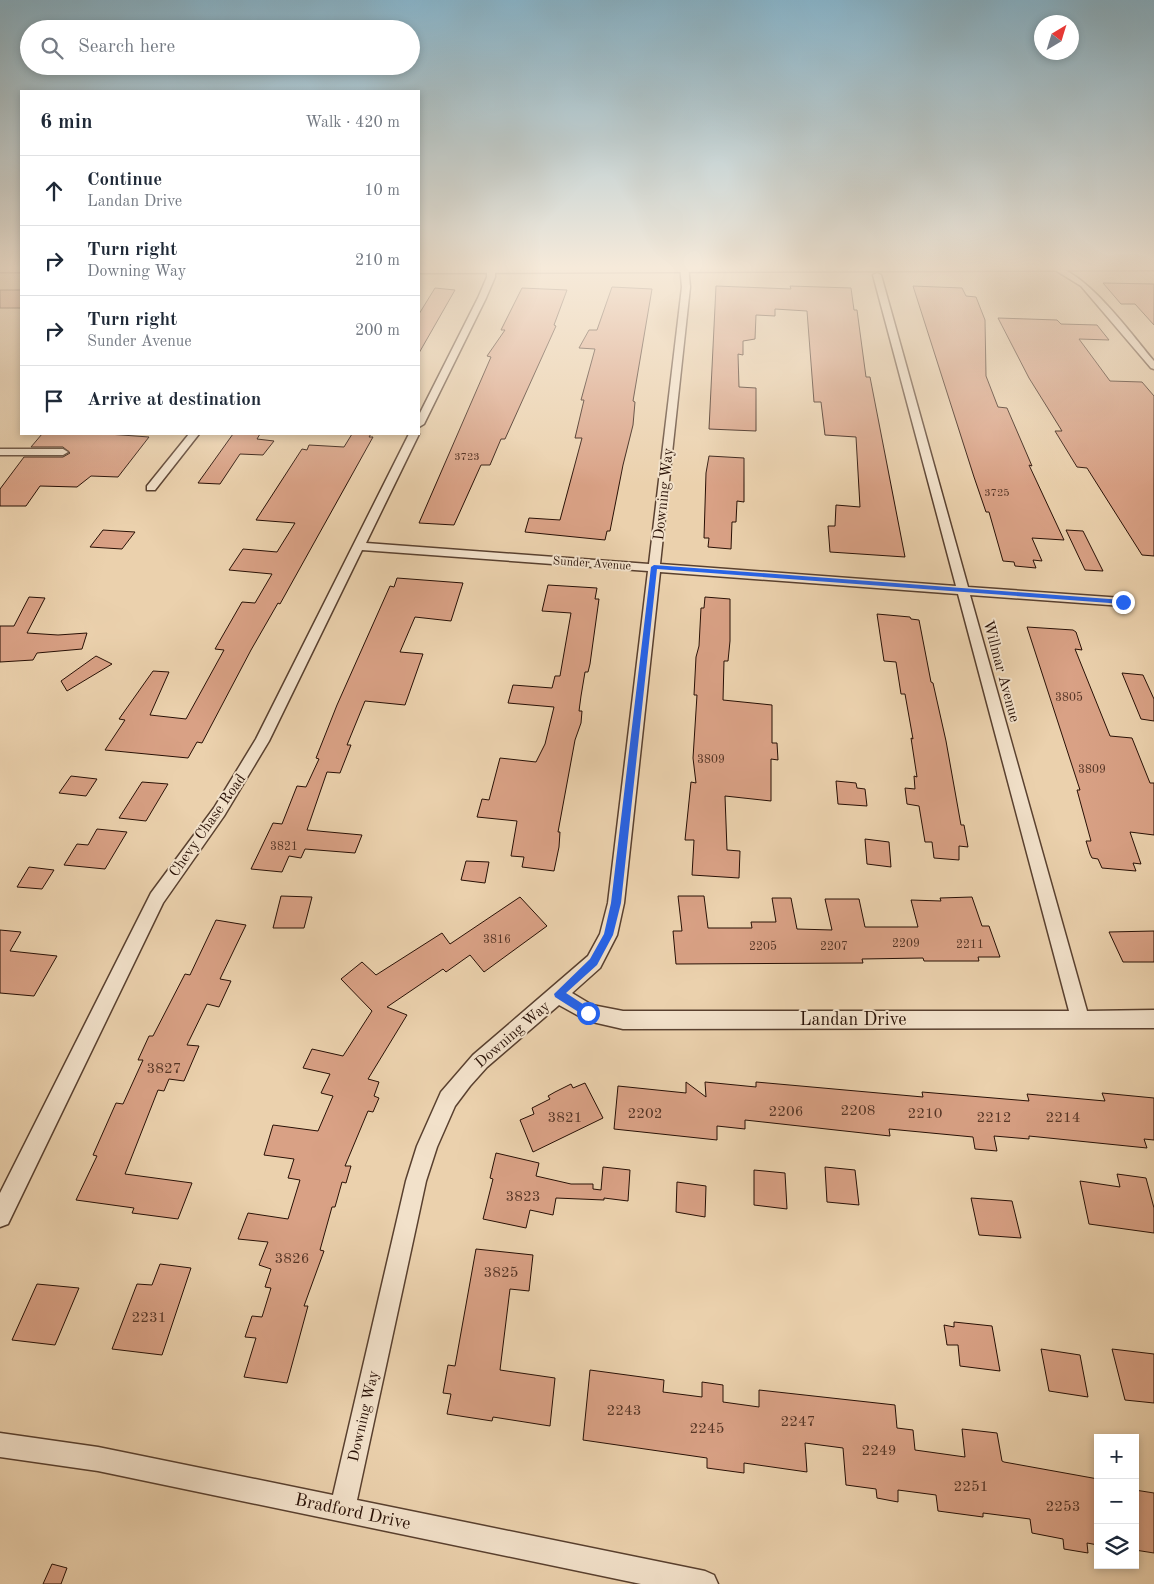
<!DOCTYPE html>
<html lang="en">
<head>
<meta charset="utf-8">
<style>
  :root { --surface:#fff; --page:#f2f2f3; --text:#1f2937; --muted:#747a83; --line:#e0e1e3 }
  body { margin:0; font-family:"Old Standard TT",serif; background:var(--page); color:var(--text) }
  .controls { position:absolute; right:15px; bottom:15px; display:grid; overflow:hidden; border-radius:0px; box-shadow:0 2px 8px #0003 }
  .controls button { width:45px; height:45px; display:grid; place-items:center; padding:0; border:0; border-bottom:1px solid var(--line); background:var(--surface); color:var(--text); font:25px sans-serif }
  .compass { position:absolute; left:1034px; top:15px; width:45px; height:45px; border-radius:50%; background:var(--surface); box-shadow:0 2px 8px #0003; rotate:38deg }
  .stop { position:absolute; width:15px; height:15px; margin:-11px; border:4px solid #2563eb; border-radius:50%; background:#fff }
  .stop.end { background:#2563eb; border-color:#fff; box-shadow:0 1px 5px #0008 }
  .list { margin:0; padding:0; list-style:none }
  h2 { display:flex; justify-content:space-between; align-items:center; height:65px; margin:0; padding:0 20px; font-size:21px }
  h2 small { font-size:16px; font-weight:400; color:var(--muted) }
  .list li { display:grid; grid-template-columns:32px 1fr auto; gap:15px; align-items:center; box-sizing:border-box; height:70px; padding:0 20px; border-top:1px solid var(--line) }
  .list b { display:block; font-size:19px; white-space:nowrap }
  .list p { margin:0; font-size:16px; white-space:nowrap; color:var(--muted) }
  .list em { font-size:16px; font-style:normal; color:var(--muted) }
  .icon { flex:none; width:28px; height:28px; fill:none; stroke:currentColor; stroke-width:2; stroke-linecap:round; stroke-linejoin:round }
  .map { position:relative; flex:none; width:1154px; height:1584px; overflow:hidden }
  .search { position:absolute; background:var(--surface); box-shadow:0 2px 8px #0003; left:20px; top:20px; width:400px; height:55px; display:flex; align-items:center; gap:12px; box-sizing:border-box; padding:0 18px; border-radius:28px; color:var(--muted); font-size:19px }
  .panel { position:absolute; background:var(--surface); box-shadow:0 2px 8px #0003; left:20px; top:90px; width:400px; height:345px; border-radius:0px }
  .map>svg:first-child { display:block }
  .building { fill:#d9a185; stroke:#281005 }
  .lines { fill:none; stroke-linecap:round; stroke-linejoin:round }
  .minor-casing { stroke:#59402f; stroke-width:3 }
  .secondary-casing { stroke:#281005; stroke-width:3 }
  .minor { fill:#f2e1ca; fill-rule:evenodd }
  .secondary { fill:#f2e1ca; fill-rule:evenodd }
  .route { fill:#2563eb }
  .labels { text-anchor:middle; stroke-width:4; stroke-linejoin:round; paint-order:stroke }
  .far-number-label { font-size:11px; fill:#543425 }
  .far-street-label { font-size:12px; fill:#281005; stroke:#f2e1ca }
  .number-label { font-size:12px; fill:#543425 }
  .street-label { font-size:15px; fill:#281005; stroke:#f2e1ca }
  .near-number-label { font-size:15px; fill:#543425 }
  .near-street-label { font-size:18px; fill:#281005; stroke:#f2e1ca }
</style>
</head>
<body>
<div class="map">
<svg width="1154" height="1584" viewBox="0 0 1154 1584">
  <rect width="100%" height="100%" fill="#ebd1ad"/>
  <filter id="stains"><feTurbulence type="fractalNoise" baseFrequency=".004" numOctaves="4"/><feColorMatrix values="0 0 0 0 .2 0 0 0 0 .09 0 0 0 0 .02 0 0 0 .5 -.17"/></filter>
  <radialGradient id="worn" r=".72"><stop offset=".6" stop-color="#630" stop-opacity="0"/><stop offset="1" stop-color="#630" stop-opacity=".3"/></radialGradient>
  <g class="building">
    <path d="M1103,283L1154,284V325L1135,304H1121Z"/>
    <path d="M716,286L791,289L790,286L851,288L854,310H857L866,377H870L905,557L830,552L828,526H835L836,505L860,507L856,437L825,435L821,402H814L807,311L775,309V316L756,315L755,339L743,341V355L738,354L739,387L756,388V431L709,429Z"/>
    <path d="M913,286L962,288L966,296L976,297L985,320L986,376L998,407L1007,408L1032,466L1029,465L1064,540L1032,538L1042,561L1033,560L1036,568L1015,566L1014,562L1003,561L989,512H986L974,477Z"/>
    <path d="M612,287L652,289L633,401L635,402L633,425L623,465L610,531H607L605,540L525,532L529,518L560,520L582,438H575L584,400H581L595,349L579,348L589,330H597Z"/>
    <path d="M435,288L455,290L419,353V314Z"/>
    <path d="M522,288L567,290L554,325L556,326L505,439H501L490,465H481L454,525L419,523L491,357L487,356L505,330H501Z"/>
    <rect x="0" y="290" width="21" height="18"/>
    <path d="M998,318L1057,320L1061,324L1097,325L1109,340L1079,339L1110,381L1142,382L1154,396V556L1142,555L1087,468L1077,467L1055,431H1062L1029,378Z"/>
    <path d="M42,434H108L149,437L118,477L91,476L77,487L40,486L26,506H0V489L24,457H63L70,453L63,447H31Z"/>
    <path d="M233,434H260L257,439L274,441L263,455L240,454L220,484L198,483Z"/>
    <path d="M352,434H371L369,437H373L280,604L278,603L251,650L202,743L197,742L188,758L105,750L125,720L119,719L153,671L169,672L150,715L186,719L224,650L215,649L242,602L255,603L272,574L229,570L243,549L277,552L295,523L256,520L302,449L307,450L309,445L344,447Z"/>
    <path d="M709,456L744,458V502L737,501L736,522H732L731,549L708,547L709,538H704L706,473Z"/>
    <path d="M103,530L118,531L135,532L122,549L90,547Z"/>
    <path d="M1066,530L1083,531L1103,571L1085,570Z"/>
    <path d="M397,578L463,583L451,621L415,617L400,652L423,654L405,705L365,701L347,745H351L340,773L327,772L307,830L362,835L355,853L305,849L301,858L289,856L282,872L251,869L273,823L282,824L297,786L306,787L319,759L316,758L337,705L390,586L394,587Z"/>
    <path d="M548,585L597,588L595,599H599L590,664L588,672H585L581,696L579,711H582L581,723L575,740L558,832H560L559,847L554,871L522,867L524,857L511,856L517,821L477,817L482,799L489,800L500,758L536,762L545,744L554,707L508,703L513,685L552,688L555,676H560L571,613L542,611Z"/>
    <path d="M29,597L45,598L27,633L58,635L87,633L82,649L37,653L33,660L0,662V626H14Z"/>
    <path d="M705,597L730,599V641L728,661H724L723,700L772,705V743H777L778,760L771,759V801L725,796L727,850L740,851L739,878L692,875L694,840H685L691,782L696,783L693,758L697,695H694L696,657L699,646L701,608H704Z"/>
    <path d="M877,614L910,617L911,619L919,620L931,682L933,683L946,741L961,825H964L968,847L959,846V860L934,858L932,842H925L919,806L907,804L905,788L915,789L914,776L917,777L911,738L913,739L905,694H901L896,662L884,661Z"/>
    <path d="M1027,627L1073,630L1076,632L1082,650L1075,649L1110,736L1132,738L1150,783H1154V835L1130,832L1141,864L1133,863L1136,871L1102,868L1098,859L1092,858L1090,854L1086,841H1091L1077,790H1080Z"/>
    <path d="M96,656L112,664L67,691L61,681Z"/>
    <path d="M1122,673L1143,675L1154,699V721L1141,719Z"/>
    <path d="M71,776L97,779L86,796L59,793Z"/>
    <path d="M836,781L856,783L857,788L865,789L867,806L838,804Z"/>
    <path d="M142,782L168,784L146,821L119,818Z"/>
    <path d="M97,829L127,832L105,869L64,865L77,844L88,845Z"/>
    <path d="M865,839L889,842L891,867L867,864Z"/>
    <path d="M466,861L489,862L485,883L461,880Z"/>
    <path d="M29,867L54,870L42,889L17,887Z"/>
    <path d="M281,896L312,897L304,928H273Z"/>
    <path d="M678,896H704L708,928H752L751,922H776L772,898H791L797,929L832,930L825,899H859L865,927H918L911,900L941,901L940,898L972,897L982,926H989L1000,957H978L979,961H924L923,958L862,959L863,963L676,964L673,931H682Z"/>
    <path d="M520,897L547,926L484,972L470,955L446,972L443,969L387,1007L407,1015L368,1079L379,1082L374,1096L379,1098L373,1112L368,1111L345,1166H351L346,1183L342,1182L335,1207H332L320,1250L324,1251L304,1306H308L287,1383L244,1377L256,1338L245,1337L252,1316L262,1317L271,1288L265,1287L271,1269L259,1265L268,1242L238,1239L248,1213L288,1219L300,1180L288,1178L294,1159L264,1155L273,1125L318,1131L333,1096L321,1093L330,1074L303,1068L312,1049L343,1056L372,1011L341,979L362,962L376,975L442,933L450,944Z"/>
    <path d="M216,920L246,925L220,979L231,981L219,1007L207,1004L187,1045L199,1046L184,1081L169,1079L164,1091L158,1090L125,1174L192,1183L178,1219L132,1213L134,1208L76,1200L97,1156L93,1155L116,1103L123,1104L143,1060H138L149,1036H153L185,974L190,975Z"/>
    <path d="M0,930L21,932L10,951L57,956L34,996L0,993Z"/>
    <path d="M1154,931V962H1123L1109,932Z"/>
    <path d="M686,1082L706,1097L705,1082L756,1087V1082L923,1097L922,1092L1029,1101L1027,1094L1105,1101L1102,1093L1154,1098V1140L1144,1139L1147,1148L1029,1136V1139L994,1136L997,1151L975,1149L973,1137L889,1129L890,1136L745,1120V1129L717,1126V1140L614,1129L618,1086L686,1093Z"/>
    <path d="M585,1083L603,1118L533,1152L520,1120L534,1114L532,1108L550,1099L548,1096L555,1092L571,1084L573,1088Z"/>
    <path d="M496,1153L539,1163L536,1176L571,1184H593V1189L601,1190L603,1167L630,1170L628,1201L604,1198V1200L556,1198L553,1215L530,1210L526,1228L483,1219L493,1179L490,1178Z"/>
    <path d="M825,1167L855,1170L859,1205L827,1202Z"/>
    <path d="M754,1170L785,1173L787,1209L754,1205Z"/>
    <path d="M1117,1174L1146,1178L1154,1208V1233L1089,1224L1080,1181L1120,1187Z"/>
    <path d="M677,1182L706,1186L705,1217L676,1212Z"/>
    <path d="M971,1198L1012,1201L1021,1238L979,1235Z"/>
    <path d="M476,1249L533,1255L529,1291L510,1289L500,1370L555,1378L550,1426L493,1417L492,1421L447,1414L451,1394L443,1393L448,1365L455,1366Z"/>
    <path d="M160,1264L191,1268L162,1355L112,1349L137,1284L152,1285Z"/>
    <path d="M37,1284L79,1288L55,1345L12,1340Z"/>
    <path d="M954,1322L992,1326L1000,1371L960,1366L958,1345H947L944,1325L954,1327Z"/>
    <path d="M1041,1349L1080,1355L1088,1397L1049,1391Z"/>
    <path d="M1112,1349L1154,1354V1403L1125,1400Z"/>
    <path d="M590,1370L664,1380L663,1392L702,1397V1382L723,1385V1402L759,1407V1390L895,1405L897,1428L913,1430L915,1450L965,1457L962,1429L997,1433L1002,1461L1004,1462L1098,1479V1545L1087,1543L1088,1553L1064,1549L1063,1539L1032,1533L1030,1519L983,1513V1517L938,1511L936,1495L898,1490V1502L877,1498L876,1489L846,1485L843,1448L805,1443L807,1472L744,1463V1473L707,1468V1458L583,1440Z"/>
    <path d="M1135,1490L1154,1493V1553L1135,1550Z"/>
    <path d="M52,1564L67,1568L61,1584H43Z"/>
  </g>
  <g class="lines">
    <defs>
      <g id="minor">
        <path d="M680,265H688L690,287L660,564L956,586L873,275L877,273L881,275L968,587L1123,598L1129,602L1123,606L970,595L1087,1011L1154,1010V1028L623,1029L588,1021L559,1005L487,1067L470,1086L455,1106L437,1147L426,1181L357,1500L705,1571L714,1575L718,1584H641L98,1471L0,1457V1433L98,1447L333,1495L406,1181L417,1146L441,1092L473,1055L588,956L600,934L608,903L648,571L362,550L269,741L224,816L163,903L8,1224L0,1227V1193L151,893L214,808L256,739L409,434H419L366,543L649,564L682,287ZM660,572L958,594L1069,1011H623L592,1005L572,993L600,968L617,935L624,903Z"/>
        <path d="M1047,265C1082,265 1131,334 1154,361V369L1151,368L1081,286Z"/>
        <path d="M491,268L495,270V277L486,298L424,424L419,427V415L478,298L487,277V270Z"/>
        <path d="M189,434H199L155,490H147V486Z"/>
        <path d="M0,449H63L68,452L63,455H0Z"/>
      </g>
      <g id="secondary">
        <path d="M1154,265V270L419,273V267Z"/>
        <rect x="0" y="266" width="21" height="6"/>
      </g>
    </defs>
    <use href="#minor" class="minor-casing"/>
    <use href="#secondary" class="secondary-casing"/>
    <use href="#minor" class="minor"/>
    <use href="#secondary" class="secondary"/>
  </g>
  <linearGradient id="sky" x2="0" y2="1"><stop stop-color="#88b6cd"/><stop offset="0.55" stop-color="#f6eada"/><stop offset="1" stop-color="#f6eada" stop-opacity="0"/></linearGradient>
  <rect width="1154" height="486" fill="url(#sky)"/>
  <path class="route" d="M654,565L1123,600L1126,602L1123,604L657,569L621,903L613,935L597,965L566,993L592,1010V1017L588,1018L555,997L554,994L590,959L604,934L611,903L651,567Z"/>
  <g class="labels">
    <g class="far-number-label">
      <text x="467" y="460">3723</text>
      <text x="997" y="496">3725</text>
    </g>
    <g class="far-street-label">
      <text transform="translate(592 563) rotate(4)" y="4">Sunder Avenue</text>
    </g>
    <g class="number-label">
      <text x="1069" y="701">3805</text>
      <text x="711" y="763">3809</text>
      <text x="1092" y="773">3809</text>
      <text x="284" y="850">3821</text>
      <text x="497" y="943">3816</text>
      <text x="906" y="947">2209</text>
      <text x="970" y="948">2211</text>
      <text x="763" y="950">2205</text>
      <text x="834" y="950">2207</text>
    </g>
    <g class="street-label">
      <text transform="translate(663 494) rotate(-84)" y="5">Downing Way</text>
      <text transform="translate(1002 671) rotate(75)" y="5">Willmar Avenue</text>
      <text transform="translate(207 825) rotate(-55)" y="5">Chevy Chase Road</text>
      <text transform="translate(512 1034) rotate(-41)" y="5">Downing Way</text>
      <text transform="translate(363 1416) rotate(-77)" y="5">Downing Way</text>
    </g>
    <g class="near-number-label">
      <text x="164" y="1073">3827</text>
      <text x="858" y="1115">2208</text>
      <text x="786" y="1116">2206</text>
      <text x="645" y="1118">2202</text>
      <text x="925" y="1118">2210</text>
      <text x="565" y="1122">3821</text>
      <text x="994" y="1122">2212</text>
      <text x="1063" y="1122">2214</text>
      <text x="523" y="1201">3823</text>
      <text x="292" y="1263">3826</text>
      <text x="501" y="1277">3825</text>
      <text x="149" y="1322">2231</text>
      <text x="624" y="1415">2243</text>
      <text x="798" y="1426">2247</text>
      <text x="707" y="1433">2245</text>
      <text x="879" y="1455">2249</text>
      <text x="971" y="1491">2251</text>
      <text x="1063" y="1511">2253</text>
    </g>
    <g class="near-street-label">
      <text x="853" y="1025">Landan Drive</text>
      <text transform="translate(353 1511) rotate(12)" y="6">Bradford Drive</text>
    </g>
  </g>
  <rect width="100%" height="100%" filter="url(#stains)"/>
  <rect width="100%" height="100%" fill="url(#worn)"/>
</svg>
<div class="controls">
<button>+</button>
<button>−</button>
<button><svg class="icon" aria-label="layers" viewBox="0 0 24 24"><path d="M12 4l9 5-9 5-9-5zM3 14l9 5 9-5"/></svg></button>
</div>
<svg class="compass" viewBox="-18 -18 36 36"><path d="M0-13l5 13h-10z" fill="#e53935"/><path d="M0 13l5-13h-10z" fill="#747a83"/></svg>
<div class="stop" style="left:588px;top:1013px"></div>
<div class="stop end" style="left:1123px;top:602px"></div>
<div class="search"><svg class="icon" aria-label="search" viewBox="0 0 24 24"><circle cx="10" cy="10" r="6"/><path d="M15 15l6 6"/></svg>Search here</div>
<section class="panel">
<h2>6 min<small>Walk · 420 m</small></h2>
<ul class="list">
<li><svg class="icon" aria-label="ahead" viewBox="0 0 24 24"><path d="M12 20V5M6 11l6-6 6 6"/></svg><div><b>Continue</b><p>Landan Drive</p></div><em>10 m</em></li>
<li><svg class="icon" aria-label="right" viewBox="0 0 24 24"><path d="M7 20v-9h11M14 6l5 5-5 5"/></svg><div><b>Turn right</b><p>Downing Way</p></div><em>210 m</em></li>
<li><svg class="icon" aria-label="right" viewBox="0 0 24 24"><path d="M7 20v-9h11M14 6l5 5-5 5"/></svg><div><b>Turn right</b><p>Sunder Avenue</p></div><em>200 m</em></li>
<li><svg class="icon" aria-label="arrive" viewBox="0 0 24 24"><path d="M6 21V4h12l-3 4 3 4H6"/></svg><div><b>Arrive at destination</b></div></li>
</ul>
</section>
</div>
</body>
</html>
